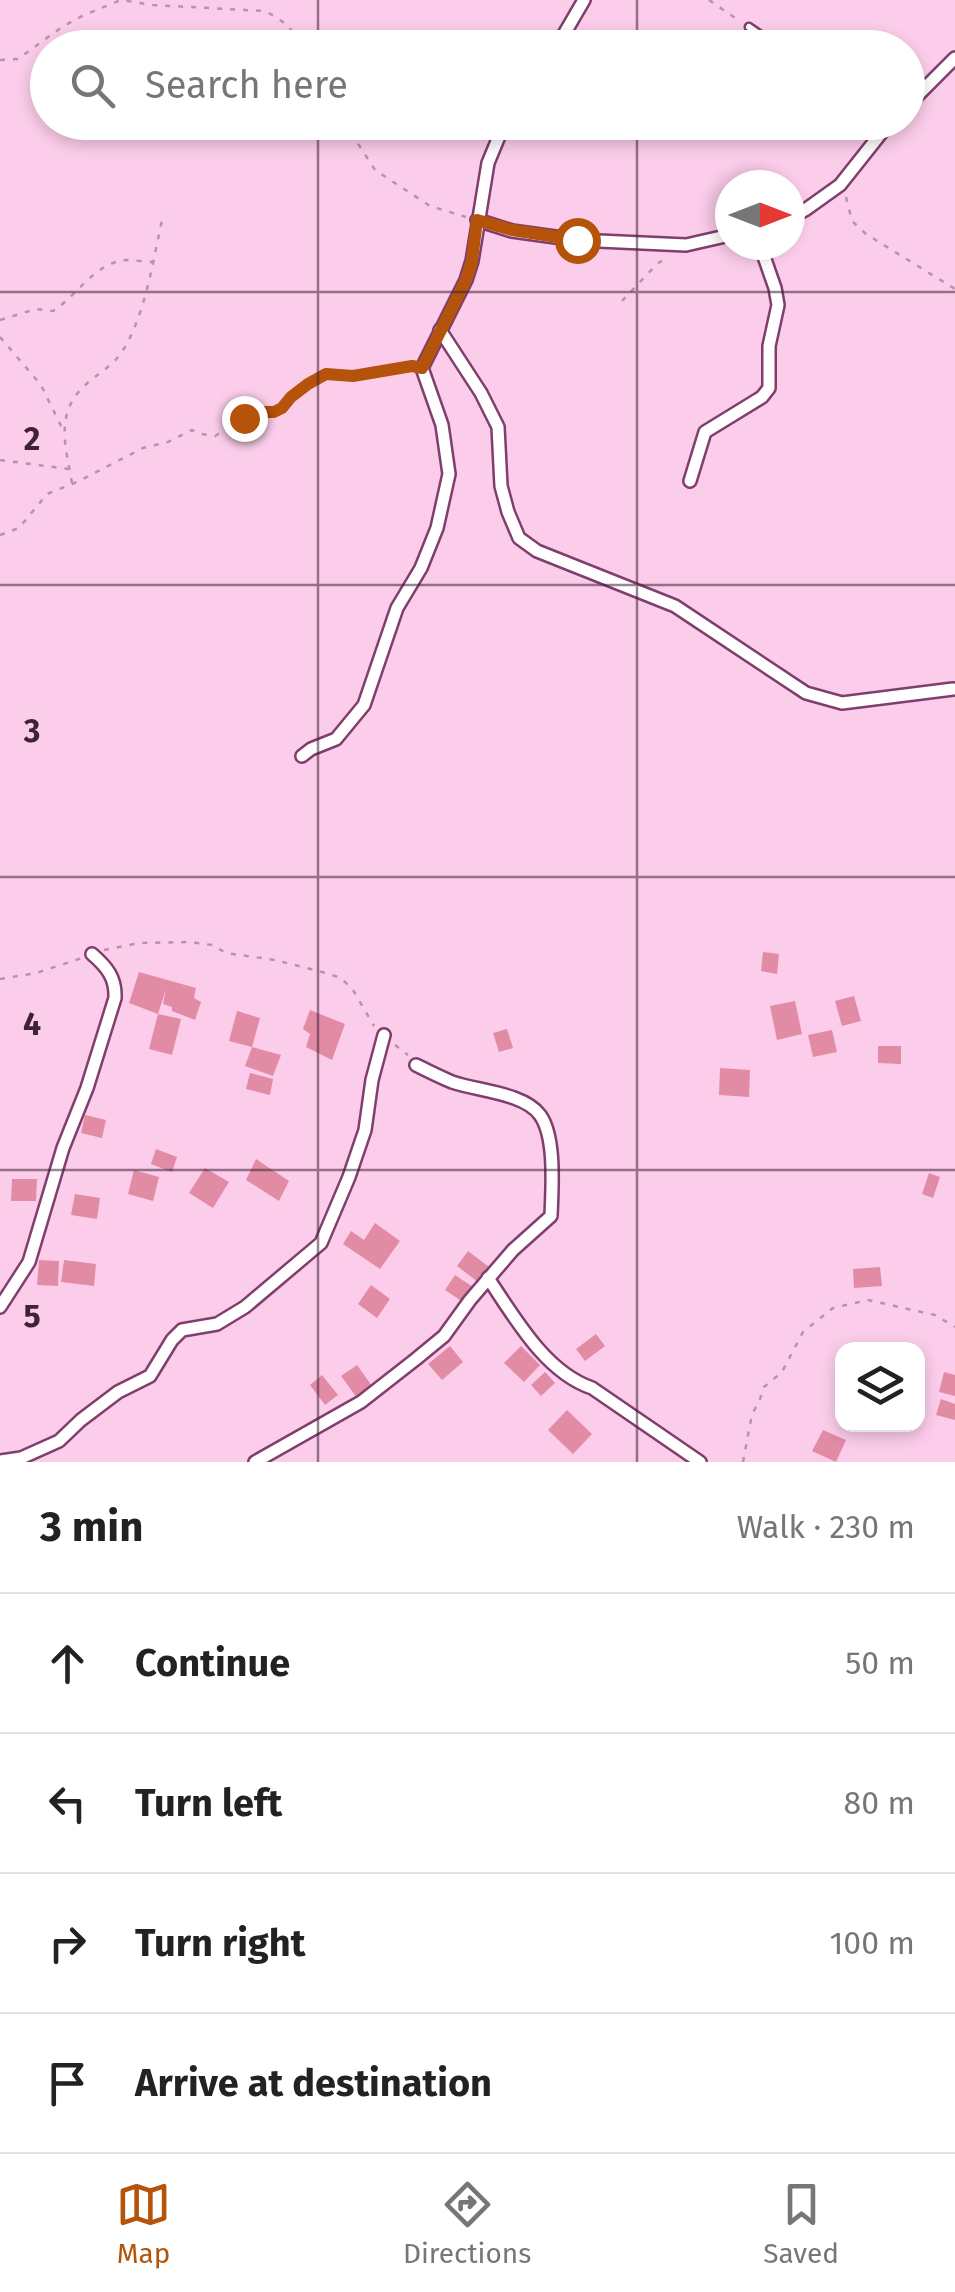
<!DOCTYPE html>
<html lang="en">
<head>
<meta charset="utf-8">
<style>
  :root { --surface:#fff; --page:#f2f2f2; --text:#222; --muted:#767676; --line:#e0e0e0; --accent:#b45309 }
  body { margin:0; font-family:"Fira Sans",sans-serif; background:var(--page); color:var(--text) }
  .controls { position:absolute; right:30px; bottom:30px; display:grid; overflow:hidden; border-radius:20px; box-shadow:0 5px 15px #0003 }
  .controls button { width:90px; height:90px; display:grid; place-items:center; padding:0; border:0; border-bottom:2px solid var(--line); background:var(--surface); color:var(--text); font:50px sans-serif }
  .compass { position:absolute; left:715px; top:170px; width:90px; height:90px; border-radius:50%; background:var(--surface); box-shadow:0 5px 15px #0003; rotate:90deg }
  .stop { position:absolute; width:30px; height:30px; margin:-22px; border:8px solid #b45309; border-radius:50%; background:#fff }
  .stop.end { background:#b45309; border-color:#fff; box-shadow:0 2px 10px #0008 }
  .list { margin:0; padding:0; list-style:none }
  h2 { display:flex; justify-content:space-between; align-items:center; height:130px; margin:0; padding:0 40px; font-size:42px }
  h2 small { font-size:32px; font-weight:400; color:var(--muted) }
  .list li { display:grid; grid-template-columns:65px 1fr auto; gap:30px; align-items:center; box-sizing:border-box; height:140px; padding:0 40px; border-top:2px solid var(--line) }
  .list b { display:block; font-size:38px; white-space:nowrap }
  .list em { font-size:32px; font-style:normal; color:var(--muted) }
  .icon { flex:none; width:55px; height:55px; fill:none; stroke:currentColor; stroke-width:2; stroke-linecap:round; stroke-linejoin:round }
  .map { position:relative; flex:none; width:955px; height:1462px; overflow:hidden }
  .search { position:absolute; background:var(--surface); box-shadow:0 5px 15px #0003; left:30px; right:30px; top:30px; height:110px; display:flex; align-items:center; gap:25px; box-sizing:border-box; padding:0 35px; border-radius:55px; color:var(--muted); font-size:38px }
  .sheet { height:690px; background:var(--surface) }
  nav { display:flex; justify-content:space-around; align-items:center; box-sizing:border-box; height:140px; border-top:2px solid var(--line); background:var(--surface); font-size:28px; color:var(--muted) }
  nav a { display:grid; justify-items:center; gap:5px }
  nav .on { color:var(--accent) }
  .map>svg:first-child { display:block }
  .building { fill:#e18ba5 }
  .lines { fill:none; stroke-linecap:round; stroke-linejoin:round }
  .service-casing { stroke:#803e6c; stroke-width:11 }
  .minor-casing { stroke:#803e6c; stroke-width:16 }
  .path { stroke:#ba91ac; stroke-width:2.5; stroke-dasharray:5 8; stroke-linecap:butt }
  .service { stroke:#fff; stroke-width:6 }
  .minor { stroke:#fff; stroke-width:11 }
  .route { stroke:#b45309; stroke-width:12 }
  .grid { fill:none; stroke:#402236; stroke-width:2.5; stroke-opacity:0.55 }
  .grid-label { font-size:32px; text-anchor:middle; font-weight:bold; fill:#402236; stroke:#fccdeb; stroke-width:8; stroke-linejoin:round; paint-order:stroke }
</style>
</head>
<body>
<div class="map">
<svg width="955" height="1462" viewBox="0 0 955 1462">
  <rect width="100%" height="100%" fill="#fccdeb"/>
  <g class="building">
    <path d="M763,952L779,954L777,974L761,971Z"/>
    <path d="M139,972L196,988L194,998L201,1002L195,1020L172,1011V1007L163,1004L166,989L158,1014L129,1003Z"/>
    <path d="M854,996L861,1021L842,1026L835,1001Z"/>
    <path d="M795,1001L802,1034L777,1040L770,1006Z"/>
    <path d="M310,1010L345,1024L332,1060L306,1047L310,1034L303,1029Z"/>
    <path d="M237,1011L260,1018L252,1047L229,1041Z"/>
    <path d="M158,1014L181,1019L172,1055L149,1049Z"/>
    <path d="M507,1029L513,1048L499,1052L493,1033Z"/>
    <path d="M832,1030L837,1052L813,1057L808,1035Z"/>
    <path d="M878,1046H901V1064L878,1063Z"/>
    <path d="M252,1047L281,1055L273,1076L245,1066Z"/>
    <path d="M720,1068L750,1070L749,1097L719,1095Z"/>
    <path d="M250,1073L273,1079L270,1095L246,1089Z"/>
    <path d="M85,1115L106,1120L102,1138L81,1133Z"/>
    <path d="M156,1149L177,1157L172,1172L151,1164Z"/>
    <path d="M256,1159L289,1181L279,1201L246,1180Z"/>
    <path d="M205,1168L229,1182L213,1208L189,1193Z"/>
    <path d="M134,1170L159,1177L153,1201L128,1194Z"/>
    <path d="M929,1173L940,1177L933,1198L922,1194Z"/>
    <path d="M12,1179H37L36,1201H11Z"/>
    <path d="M75,1194L100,1198L97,1219L71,1215Z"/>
    <path d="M375,1223L400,1241L380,1269L343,1244L351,1231L364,1240Z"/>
    <path d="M468,1251L489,1267L478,1282L457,1266Z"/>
    <path d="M39,1260L59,1261L58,1286L37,1285Z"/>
    <path d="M64,1260L96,1264L94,1286L61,1282Z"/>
    <path d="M880,1267L882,1286L854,1288L853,1269Z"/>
    <path d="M455,1275L473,1287L463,1302L445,1290Z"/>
    <path d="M371,1285L390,1299L377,1318L358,1304Z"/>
    <path d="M596,1334L605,1346L585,1361L576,1349Z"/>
    <path d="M450,1346L463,1362L442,1380L428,1364Z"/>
    <path d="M521,1346L540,1365L524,1382L504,1363Z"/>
    <path d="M357,1365L372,1386L357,1398L341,1376Z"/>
    <path d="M545,1372L555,1383L541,1396L531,1385Z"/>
    <path d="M944,1372L955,1375V1396L939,1392Z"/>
    <path d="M322,1375L338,1395L325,1405L310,1385Z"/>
    <path d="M941,1399L955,1404V1420L936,1415Z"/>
    <path d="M567,1410L592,1434L573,1454L548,1430Z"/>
    <path d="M823,1430L846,1440L836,1462L812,1451Z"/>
  </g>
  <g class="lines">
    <defs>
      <path id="service" d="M749,27L779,48"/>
      <g id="minor">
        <path d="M556,48L584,0"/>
        <path d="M908,105L955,58"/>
        <path d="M790,218L805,210L840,185L890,122"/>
        <path d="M477,220L512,231L577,240L686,245L730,235"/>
        <path d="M440,330L481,393L498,427L501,486L508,512L519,538L537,551L675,606L806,693L842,703L953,689"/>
        <path d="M690,481L705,432L762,397L769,388V346L778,305L775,288L760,245"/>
        <path d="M302,756L311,749L336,739L364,705L397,608L421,568L437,528L449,474L442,425L422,368L466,280L472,261L488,163L505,122"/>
        <path d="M488,1278C515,1318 545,1372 592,1388L700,1462"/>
        <path d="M0,1307L29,1262L63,1148L87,1088L115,998C116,978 107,967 92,954"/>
        <path d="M0,1461L21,1458L59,1441L81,1420L118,1392L150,1376L172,1340L182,1330L217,1324L245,1307L321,1243L349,1177L365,1130L372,1080L384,1035"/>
        <path d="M255,1462L361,1402L416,1359L444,1336L470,1300L513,1250L551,1216C552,1189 556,1137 540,1115C524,1093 478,1091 452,1082C440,1077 428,1071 416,1065"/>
      </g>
    </defs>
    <use href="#service" class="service-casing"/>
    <use href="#minor" class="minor-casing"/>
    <g class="path">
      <path d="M709,0L741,22"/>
      <path d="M0,60L18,59L62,27L84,15L121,0L153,5L264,11C283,19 293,30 304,48"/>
      <path d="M344,122L375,170L430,206L466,217"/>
      <path d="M846,197L852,221L866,234L955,289"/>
      <path d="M622,301L657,264L668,257"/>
      <path d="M0,320L36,309L53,311C78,295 95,262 127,260C135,260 145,262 153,262"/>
      <path d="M0,337L41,385L63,430"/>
      <path d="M0,460L68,469"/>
      <path d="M72,483C66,448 55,416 82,388C95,375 111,368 122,352C145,316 153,261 162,220"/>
      <path d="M0,535L19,528L47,494L77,482L143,448L168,442L192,430L201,434L215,436L257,412H274L282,409L291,397L308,384L326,375H353L411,367"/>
      <path d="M104,950L140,943L189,942L212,945L226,953L275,960L322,972L341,978L353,990L374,1026"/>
      <path d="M0,979L36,973L82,958"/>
      <path d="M395,1045L408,1055"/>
      <path d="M743,1462L752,1414L759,1402L764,1387L782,1372L803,1332L833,1308L868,1300L935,1315L955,1327"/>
    </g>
    <use href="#service" class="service"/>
    <use href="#minor" class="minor"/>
  </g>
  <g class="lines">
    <path class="route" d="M244,418L257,412H274L282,408L291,397L308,384L326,374L353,376L412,366L422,368L466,280L472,261L477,220L512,230L577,240"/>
  </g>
  <path class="grid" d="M318,0V48M637,0V48M318,122V1462M637,122V1462M0,292H955M0,585H955M0,877H955M0,1170H955"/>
  <g class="grid-label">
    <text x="32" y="450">2</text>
    <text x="32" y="742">3</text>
    <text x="32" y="1035">4</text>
    <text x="32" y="1327">5</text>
  </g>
</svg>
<div class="controls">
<button><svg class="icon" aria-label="layers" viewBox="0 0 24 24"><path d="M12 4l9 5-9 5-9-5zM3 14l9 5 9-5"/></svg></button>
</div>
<svg class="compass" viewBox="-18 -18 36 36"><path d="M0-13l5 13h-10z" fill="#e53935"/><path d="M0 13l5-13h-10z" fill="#767676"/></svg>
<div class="stop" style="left:577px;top:240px"></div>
<div class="stop end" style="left:244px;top:418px"></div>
<div class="search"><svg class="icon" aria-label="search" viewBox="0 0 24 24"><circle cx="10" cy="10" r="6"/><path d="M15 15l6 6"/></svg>Search here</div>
</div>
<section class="sheet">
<h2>3 min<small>Walk · 230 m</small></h2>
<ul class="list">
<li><svg class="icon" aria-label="ahead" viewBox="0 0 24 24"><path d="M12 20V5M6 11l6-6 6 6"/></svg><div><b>Continue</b></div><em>50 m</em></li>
<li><svg class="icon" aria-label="left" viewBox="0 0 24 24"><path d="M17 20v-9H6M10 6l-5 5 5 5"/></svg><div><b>Turn left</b></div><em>80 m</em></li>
<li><svg class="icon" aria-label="right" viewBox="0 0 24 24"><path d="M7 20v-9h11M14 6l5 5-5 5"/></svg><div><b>Turn right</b></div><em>100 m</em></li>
<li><svg class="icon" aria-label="arrive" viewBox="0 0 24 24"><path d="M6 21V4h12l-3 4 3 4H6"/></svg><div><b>Arrive at destination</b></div></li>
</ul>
</section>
<nav>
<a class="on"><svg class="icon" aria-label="map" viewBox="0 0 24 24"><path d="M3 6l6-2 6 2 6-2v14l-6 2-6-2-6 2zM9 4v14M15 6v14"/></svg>Map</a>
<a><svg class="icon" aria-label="directions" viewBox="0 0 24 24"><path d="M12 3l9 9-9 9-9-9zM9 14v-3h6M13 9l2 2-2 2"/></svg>Directions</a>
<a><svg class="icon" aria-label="saved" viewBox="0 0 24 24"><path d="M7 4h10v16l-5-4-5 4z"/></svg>Saved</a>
</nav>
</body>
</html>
